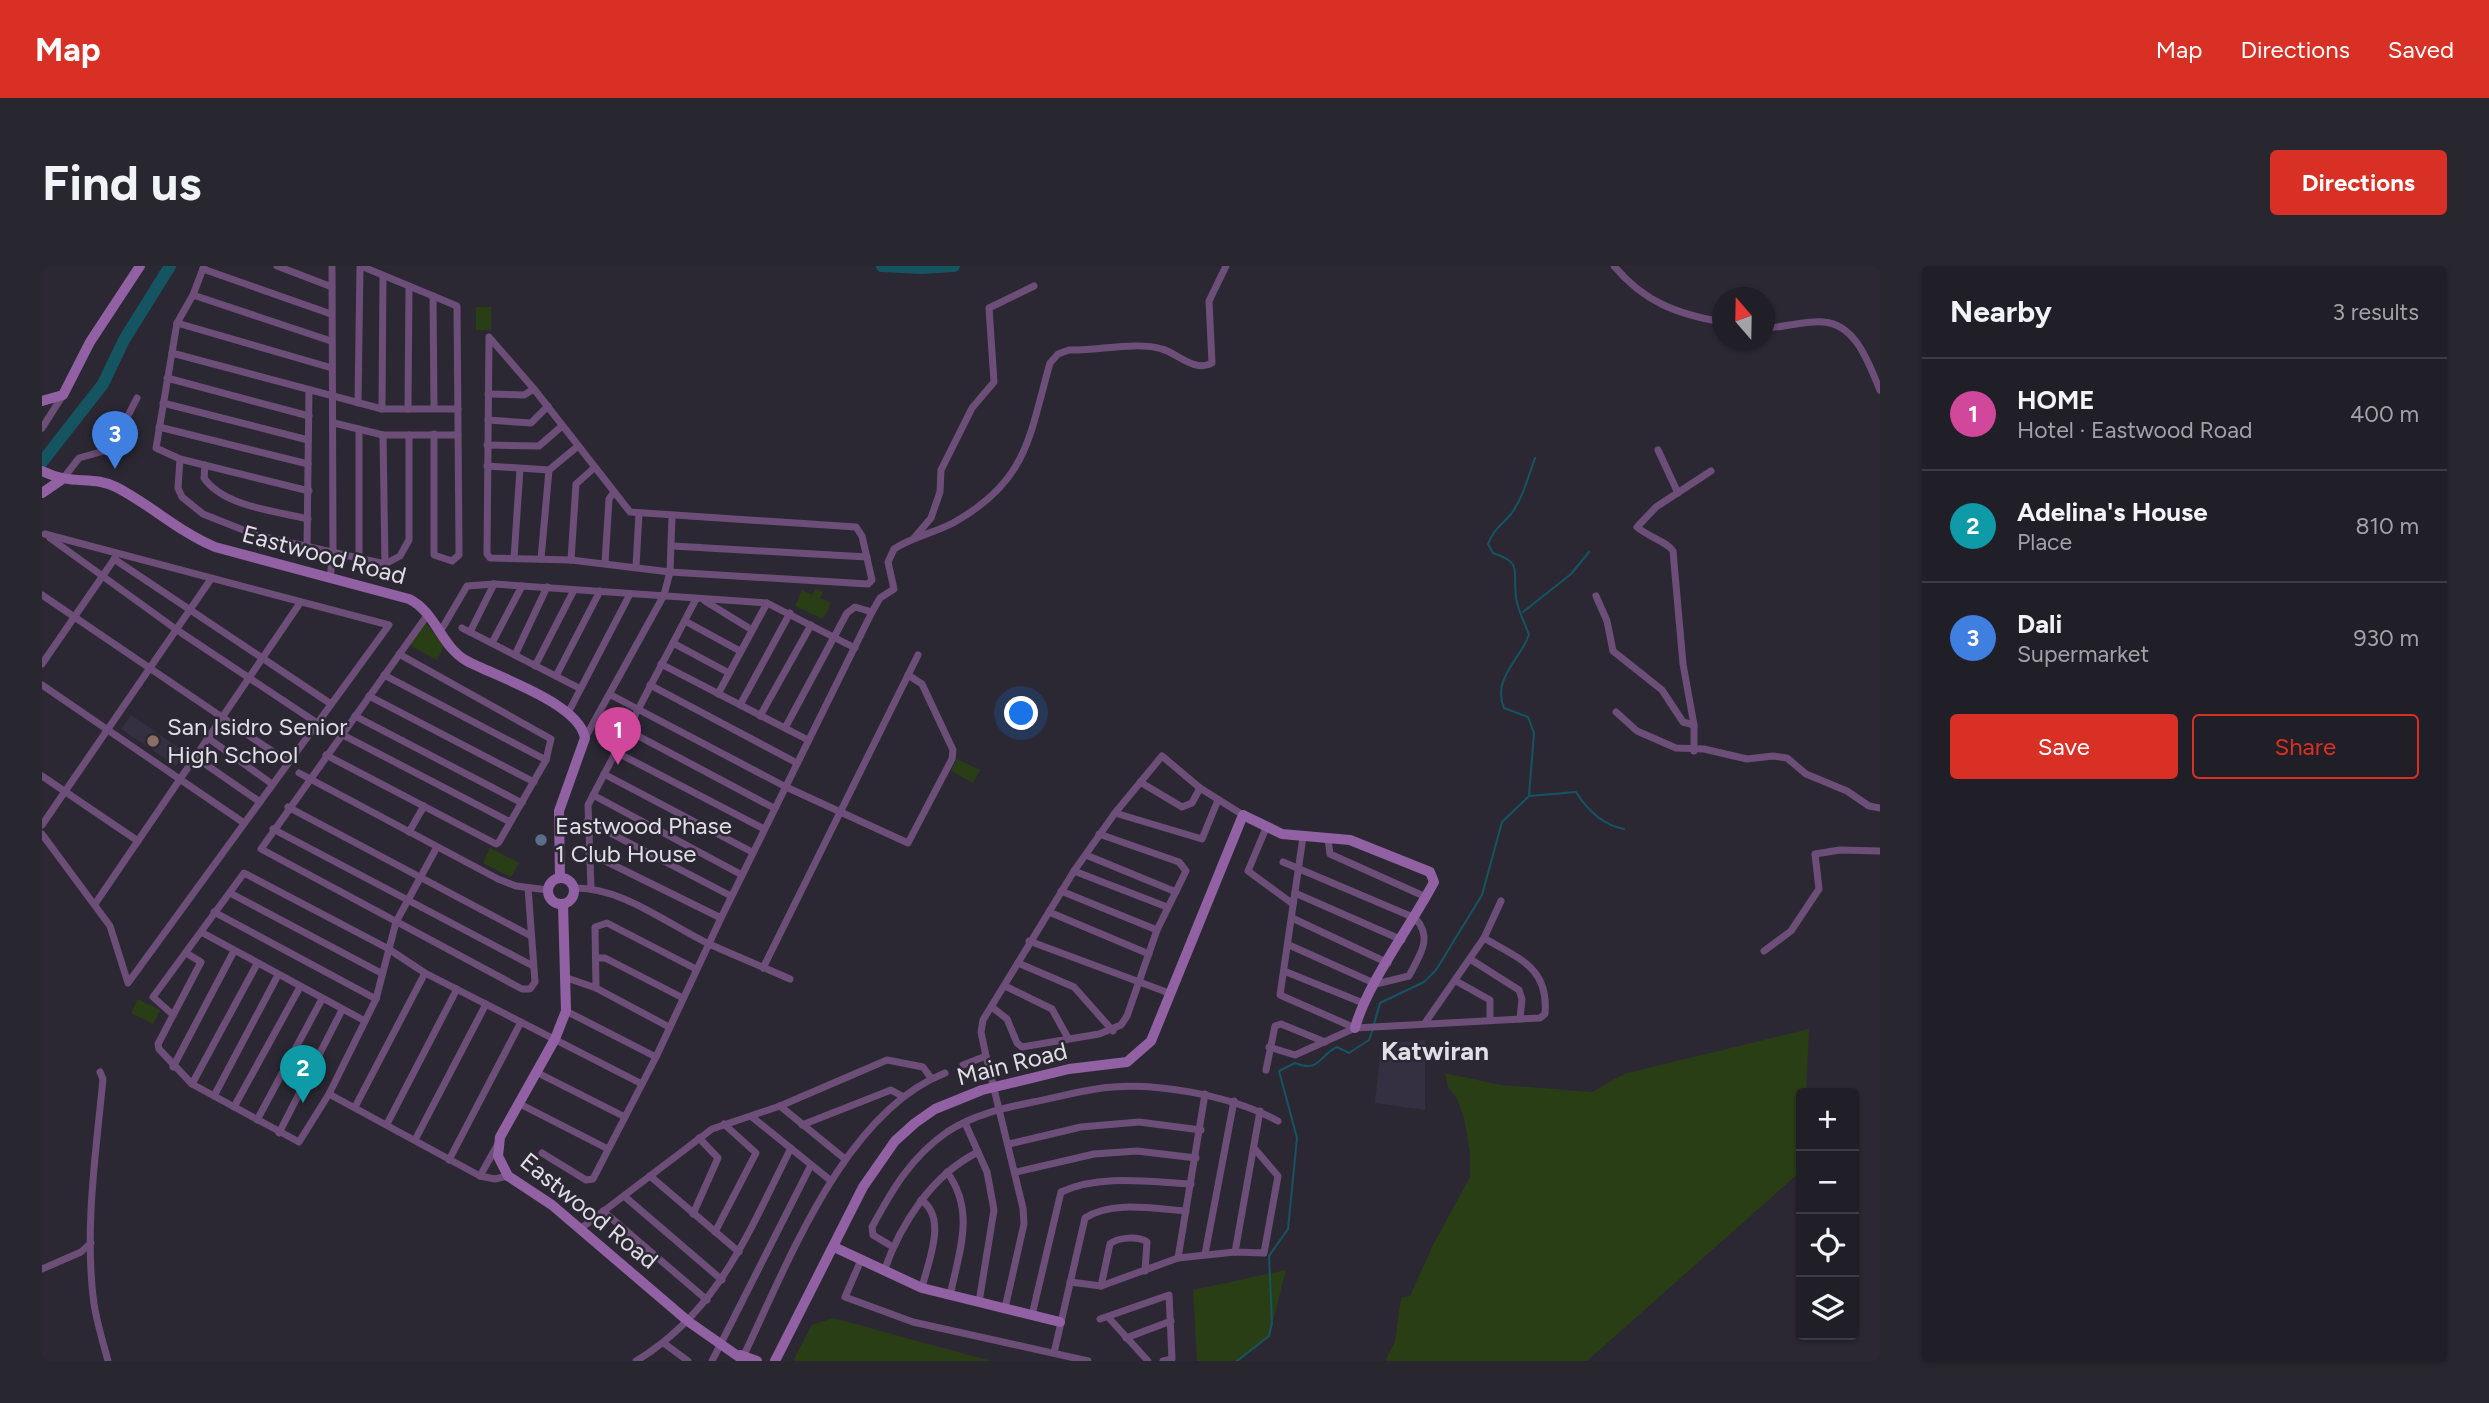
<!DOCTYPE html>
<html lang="en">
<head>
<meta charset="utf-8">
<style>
  :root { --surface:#201e27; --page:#28272f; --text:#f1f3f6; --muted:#a2a2a7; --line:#3d3c44; --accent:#d93025 }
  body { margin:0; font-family:Figtree,sans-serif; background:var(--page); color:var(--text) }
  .controls { position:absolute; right:21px; bottom:21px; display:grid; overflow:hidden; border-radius:7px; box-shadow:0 2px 5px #0004 }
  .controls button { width:63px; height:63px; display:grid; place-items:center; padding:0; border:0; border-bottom:2px solid var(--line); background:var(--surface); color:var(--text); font:35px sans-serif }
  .compass { position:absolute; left:1670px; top:21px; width:63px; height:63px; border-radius:50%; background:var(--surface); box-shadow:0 2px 5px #0004; rotate:340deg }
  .you { position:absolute; left:980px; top:448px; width:24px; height:24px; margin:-18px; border:5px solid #fff; border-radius:50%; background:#1a73e8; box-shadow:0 0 0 10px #1a73e833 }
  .badge { display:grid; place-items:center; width:46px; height:46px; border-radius:50%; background:var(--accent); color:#fff; font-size:23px; font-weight:700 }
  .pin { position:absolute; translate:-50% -58px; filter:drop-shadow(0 2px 4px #0008) }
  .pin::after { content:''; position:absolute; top:37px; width:24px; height:21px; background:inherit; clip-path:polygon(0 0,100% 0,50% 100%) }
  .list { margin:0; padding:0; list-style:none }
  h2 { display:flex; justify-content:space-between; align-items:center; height:91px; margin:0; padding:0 28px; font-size:30px }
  h2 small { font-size:23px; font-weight:400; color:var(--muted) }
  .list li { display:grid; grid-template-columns:46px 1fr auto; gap:21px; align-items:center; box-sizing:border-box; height:112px; padding:0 28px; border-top:2px solid var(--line) }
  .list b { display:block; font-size:26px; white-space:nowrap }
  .list p { margin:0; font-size:23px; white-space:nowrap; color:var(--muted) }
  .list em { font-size:23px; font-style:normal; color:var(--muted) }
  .actions { display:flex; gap:14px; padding:21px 28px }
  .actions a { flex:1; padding:16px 0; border:2px solid var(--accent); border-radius:7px; text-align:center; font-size:24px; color:var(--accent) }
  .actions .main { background:var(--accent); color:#fff }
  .icon { flex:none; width:38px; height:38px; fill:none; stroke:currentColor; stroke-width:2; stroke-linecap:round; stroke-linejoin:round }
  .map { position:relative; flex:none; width:1838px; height:1095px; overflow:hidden; border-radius:7px }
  header { display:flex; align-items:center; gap:42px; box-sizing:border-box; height:98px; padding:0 35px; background:var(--accent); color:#fff }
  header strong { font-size:33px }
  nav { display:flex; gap:38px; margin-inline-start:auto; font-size:24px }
  .intro { display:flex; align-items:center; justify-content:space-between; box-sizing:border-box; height:168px; padding:0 42px }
  h1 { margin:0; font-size:49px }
  .button { padding:18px 32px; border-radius:7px; background:var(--accent); color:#fff; font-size:24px; font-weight:700 }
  main { display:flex; gap:42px; padding:0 42px }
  aside { flex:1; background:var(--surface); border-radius:7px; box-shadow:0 2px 5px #0004 }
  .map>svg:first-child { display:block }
  .built { fill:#342f41 }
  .green { fill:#2a3e16 }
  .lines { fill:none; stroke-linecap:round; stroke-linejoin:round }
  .stream { stroke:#155562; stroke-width:2 }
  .river { stroke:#155562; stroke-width:12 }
  .street { stroke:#6d4e78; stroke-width:7 }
  .secondary { stroke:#9261a4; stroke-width:10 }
  .education-dot { fill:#8d6e63; stroke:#2b2834; stroke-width:2.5 }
  .service-dot { fill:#5c6f8a; stroke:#2b2834; stroke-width:2.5 }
  .labels { text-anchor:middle; stroke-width:5; stroke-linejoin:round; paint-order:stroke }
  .street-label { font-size:24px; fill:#e0dee6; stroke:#2b2834 }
  .poi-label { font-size:24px; fill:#e0dee6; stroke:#2b2834; text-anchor:start }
  .neighbourhood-label { font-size:26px; font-weight:bold; fill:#e0dee6; stroke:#2b2834 }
</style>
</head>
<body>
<header>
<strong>Map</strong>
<nav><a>Map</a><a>Directions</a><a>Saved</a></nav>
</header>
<div class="intro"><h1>Find us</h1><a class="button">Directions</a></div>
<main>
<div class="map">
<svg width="1838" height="1095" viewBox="0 0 1838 1095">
  <rect width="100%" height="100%" fill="#2b2834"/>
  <g class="built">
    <path d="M89,449L143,486L134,500L79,463Z"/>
    <path d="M1383,774V844L1333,837L1339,778Z"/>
  </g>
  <g class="green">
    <rect x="434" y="41" width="15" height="23"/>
    <path d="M773,323L781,326L778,332L789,337L781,353L753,340L760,324L770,329Z"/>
    <path d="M383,356L402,380L395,394L368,379Z"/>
    <path d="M915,493L938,504L931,517L909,505Z"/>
    <path d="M448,582L477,597L469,611L441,597Z"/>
    <path d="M96,733L118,744L111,758L89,747Z"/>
    <path d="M1767,763L1764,827H1759V905L1545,1095H1343L1353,1076L1359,1032L1368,1030L1391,979L1428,911V886L1422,852L1415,833L1406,821L1403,807L1458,819L1550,826L1582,808Z"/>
    <path d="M1244,1004L1227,1070L1195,1095H1155L1151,1024Z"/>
    <path d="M791,1052L934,1091L951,1095H751L770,1059Z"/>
  </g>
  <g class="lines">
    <g class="stream">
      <path d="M1481,346L1529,308L1547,286"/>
      <path d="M1487,530L1534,526C1546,545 1561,559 1582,563"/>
      <path d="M1332,758L1338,737L1382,716L1394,704L1440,629L1460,556L1487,530L1492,467L1486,451L1462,442C1450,413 1477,395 1487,369C1483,357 1475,343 1474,331C1470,305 1482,297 1451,287L1446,278C1451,264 1460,259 1469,248C1481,232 1486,211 1493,192"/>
      <path d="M1195,1095L1227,1070L1230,1057L1227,990L1246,963L1255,872L1237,805L1253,797C1278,807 1276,790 1295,781L1307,787L1327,774L1331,763"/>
    </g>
    <g class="river">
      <path d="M840,0L879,2L912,0"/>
      <path d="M0,196L61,118L82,74L128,0"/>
    </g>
    <g class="street">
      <path d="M162,0L151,29L135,57L114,182L138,193L267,225"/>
      <path d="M235,0L290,21"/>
      <path d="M319,0L415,40L417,281V289L410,295L392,289V168"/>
      <path d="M1572,0C1602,36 1635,48 1680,56"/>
      <path d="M161,3L289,48"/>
      <path d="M151,29L289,75"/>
      <path d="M391,30L392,142"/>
      <path d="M135,57L290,102"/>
      <path d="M1722,62C1742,62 1763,54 1782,56C1815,59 1827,99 1838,124"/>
      <path d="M447,71L492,123L588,246L814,261L820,270L830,314L826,318L628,306L529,294L448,292L445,288Z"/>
      <path d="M130,87L340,143H416"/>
      <path d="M125,112L267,150"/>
      <path d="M446,128L482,129L492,123"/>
      <path d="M121,137L266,174"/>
      <path d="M316,137L318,0"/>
      <path d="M340,143L341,10"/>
      <path d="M366,143L367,20"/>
      <path d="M446,154L489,157L506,140"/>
      <path d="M292,157L341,169H416"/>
      <path d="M117,161L266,198"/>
      <path d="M0,162L21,129"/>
      <path d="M317,163V293"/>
      <path d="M341,169L343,298"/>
      <path d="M445,179L497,180L520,160"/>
      <path d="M1616,184L1636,227"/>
      <path d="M138,193L136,222L140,231L161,248L214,269L343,298L358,290L367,274V169"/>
      <path d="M163,199L162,212C182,241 235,245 266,253"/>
      <path d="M445,200L507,204L536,180"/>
      <path d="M20,214L37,192L69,183L95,132"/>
      <path d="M8,272L135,364L275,457"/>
      <path d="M872,272L889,252L898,226L899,204L930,142L952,116L947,42L992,20"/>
      <path d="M265,280L267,124"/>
      <path d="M631,280L825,291"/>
      <path d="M472,292L478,203"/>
      <path d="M72,293L289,438"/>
      <path d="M499,293L507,204"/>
      <path d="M529,294L534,218L552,202"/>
      <path d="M563,297L567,233L572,226"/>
      <path d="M594,300L597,248"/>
      <path d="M288,312L291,288L290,0"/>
      <path d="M0,329L246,496"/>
      <path d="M1554,330L1565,355L1571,385L1620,424L1641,456L1652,459"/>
      <path d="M663,335L710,364"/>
      <path d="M830,346L838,332L852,323L846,296L852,283C870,271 892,267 911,257C986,215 987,171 1008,97L1016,88L1027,84C1055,85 1094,75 1120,83C1135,87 1153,107 1170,97L1167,35L1184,0"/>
      <path d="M386,348L219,583L480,723H488L493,716L486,622"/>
      <path d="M643,355L698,385"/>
      <path d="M420,362L537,422"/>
      <path d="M398,366L425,320L452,318L725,337L813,382"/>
      <path d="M428,366L452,318"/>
      <path d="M450,377L480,320"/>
      <path d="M631,377L687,407"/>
      <path d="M473,389L505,321"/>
      <path d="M0,398L73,292"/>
      <path d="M619,398L766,474"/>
      <path d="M493,400L532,324"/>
      <path d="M342,409L504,494"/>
      <path d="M514,410L558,325"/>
      <path d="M0,419L202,557"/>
      <path d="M608,419L755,497"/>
      <path d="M676,428L725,337"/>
      <path d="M569,429L744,521L866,577L910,493L911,484L880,418L866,409"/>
      <path d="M327,430L492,516"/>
      <path d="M698,439L748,347"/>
      <path d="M1574,446L1595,465L1634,482L1662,483L1705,493L1731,490L1745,492L1764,508L1805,525L1827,540L1838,542"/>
      <path d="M526,447L588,328"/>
      <path d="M313,450L480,537"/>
      <path d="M718,450L769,359"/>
      <path d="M585,464L732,542"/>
      <path d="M299,468L468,556"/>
      <path d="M166,472L230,518"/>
      <path d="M543,472L622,329L628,306L630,250"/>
      <path d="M572,485L722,563"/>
      <path d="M1652,485V459L1641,398L1631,285C1626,276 1606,271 1595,261L1614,241L1669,205"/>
      <path d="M284,489L454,578L457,576L504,494L509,473L357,388"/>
      <path d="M153,491L218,536"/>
      <path d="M257,507L456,613L474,620L506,624"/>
      <path d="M562,508L710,586"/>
      <path d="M0,510L96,575"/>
      <path d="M1098,516L1140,541L1150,537L1158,522"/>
      <path d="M551,529L700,609"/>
      <path d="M246,541L489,670"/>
      <path d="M1073,547L1160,573L1176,534"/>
      <path d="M545,555L689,630"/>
      <path d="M0,559L169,313"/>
      <path d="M1224,562L1206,605L1251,638"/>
      <path d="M231,563L491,700"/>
      <path d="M367,566L382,540"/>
      <path d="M0,568L68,660L86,717L347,359L3,268"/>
      <path d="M1261,571L1238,729L1313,762"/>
      <path d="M1286,573L1288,588L1384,631"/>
      <path d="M547,587L679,652"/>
      <path d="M1044,589L1134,626"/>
      <path d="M1241,596L1373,652C1392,672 1377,690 1367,710L1334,718L1247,679"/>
      <path d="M1032,605L1125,641"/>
      <path d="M532,622C580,621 625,658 667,678C694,690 721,701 748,713"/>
      <path d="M549,622L546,539L654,333"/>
      <path d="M1019,625L1115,664"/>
      <path d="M188,627L339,707"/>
      <path d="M1253,627L1360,674"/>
      <path d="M53,638L258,337"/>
      <path d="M172,646L334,733"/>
      <path d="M1007,646L1107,688"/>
      <path d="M1250,652L1346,697"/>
      <path d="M159,666L323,755"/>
      <path d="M987,675L1127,727"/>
      <path d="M1722,685L1749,665L1777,623L1773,588L1798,584L1838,585"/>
      <path d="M144,687L159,696L116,778L117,783L150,818L257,876L287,828L334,733L354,656L395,581"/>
      <path d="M554,692H563L641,732"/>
      <path d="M1428,693L1477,724L1480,733L1478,753"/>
      <path d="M976,697L1032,721L1071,765"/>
      <path d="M721,702L876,389"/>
      <path d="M1242,705L1321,737"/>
      <path d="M525,712L554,722L627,761"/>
      <path d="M1414,715L1448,734V754"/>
      <path d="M963,720L1010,743L1026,772"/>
      <path d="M554,722L553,661L565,657L654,703"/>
      <path d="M950,741L965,753L975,777L980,781L1057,768L1079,759L1085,750L1115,664L1144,605L1137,596L1057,568"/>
      <path d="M524,745L614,791"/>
      <path d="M130,748L111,731L202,607L345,682L383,707L600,818"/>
      <path d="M1383,757L1442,672L1459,635"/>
      <path d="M1227,781L1253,789L1313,762L1498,752L1503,748C1507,701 1477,693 1442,672"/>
      <path d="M921,799L944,790"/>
      <path d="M131,801L192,685"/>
      <path d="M1224,804L1233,760L1239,758L1283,776"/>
      <path d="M58,806L61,813C54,886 42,964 52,1038C55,1057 61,1076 66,1095"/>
      <path d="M496,807L583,851"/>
      <path d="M150,818L215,698"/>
      <path d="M287,828L438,910L453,913L466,910"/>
      <path d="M172,830L236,709"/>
      <path d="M478,838L566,883"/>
      <path d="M738,840L803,893"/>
      <path d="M192,841L258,721"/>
      <path d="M313,841L383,707"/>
      <path d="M710,851L788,914"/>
      <path d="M215,854L280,733"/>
      <path d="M923,857L945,906L952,944L937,1036"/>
      <path d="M345,858L415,723"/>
      <path d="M760,859L849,824L860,830"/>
      <path d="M237,867L300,744"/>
      <path d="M373,874L444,738"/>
      <path d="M967,878L1039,861L1097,856L1159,864"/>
      <path d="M500,887L544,914L551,913L614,791L679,652L830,346L813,341L805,347L743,462"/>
      <path d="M407,894L479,756"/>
      <path d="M905,906C934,946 917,985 908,1030"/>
      <path d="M974,906L1052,888L1095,885L1154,892"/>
      <path d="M438,910L456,878"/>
      <path d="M608,910L697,986"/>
      <path d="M582,930L680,1014"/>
      <path d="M879,934C906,952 886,995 880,1022"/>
      <path d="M561,945L665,1034"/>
      <path d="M651,948L676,892L657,872"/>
      <path d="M538,963L670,863L738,840L845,794L881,801L889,812"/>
      <path d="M673,966L714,887L682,858"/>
      <path d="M851,981L831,969L830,961C850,924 869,891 905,866C931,849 961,842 991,836C1012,832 1033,826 1054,823C1108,814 1188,829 1236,855"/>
      <path d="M1193,986L1218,845"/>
      <path d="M1163,988L1192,835"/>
      <path d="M1136,992L1163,828"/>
      <path d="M819,994L803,1031L871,1056L1046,1095"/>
      <path d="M0,1003L39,986L49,977"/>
      <path d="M842,1005C859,957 890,909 936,886"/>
      <path d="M1028,1016L1059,1020L1136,992L1193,986L1222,987L1236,910L1212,882"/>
      <path d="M1059,1020L1068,978C1076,971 1097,970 1105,976L1103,1005"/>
      <path d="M963,1042L982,958L981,942L944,790L939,766L941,754L1032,605L1073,547L1120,490L1158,522L1201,549"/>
      <path d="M990,1049L1019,926C1058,908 1107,916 1149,918"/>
      <path d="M1066,1051L1106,1095"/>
      <path d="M1058,1053L1127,1029L1130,1093L1121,1095"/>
      <path d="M1084,1072L1129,1055"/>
      <path d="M623,1078L646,1095"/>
      <path d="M1012,1087L1043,952C1070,934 1113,943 1144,945"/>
      <path d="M700,1093C745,1000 801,847 903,807"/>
      <path d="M594,1095C677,1045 707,965 749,882"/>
      <path d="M670,1095L769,899"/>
    </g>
    <g class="secondary">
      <path d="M0,135L21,129L48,76L98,0"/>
      <path d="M0,205C29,220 51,209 74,221C109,239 137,266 173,281L367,333C394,346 399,381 425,395C455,411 537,437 543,472L517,545L518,612"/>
      <path d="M0,227L19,214"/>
      <circle cx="519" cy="625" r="13"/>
      <path d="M521,638L524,745L513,773L458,871L456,890L466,910L510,939L647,1056L703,1095"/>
      <path d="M792,981L880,1022L1018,1056"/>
      <path d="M698,1089L715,1095"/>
      <path d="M733,1095L821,921L853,875L873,857L893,843L940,824L1027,803L1085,796L1109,775L1201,549L1240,568L1308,574L1388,606L1392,616C1369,660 1325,717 1313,762"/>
    </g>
  </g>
  <circle class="education-dot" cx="111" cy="475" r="7"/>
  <circle class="service-dot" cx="499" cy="574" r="7"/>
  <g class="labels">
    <g class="street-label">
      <text transform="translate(282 289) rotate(15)" y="8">Eastwood Road</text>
      <text transform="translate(970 798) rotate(-14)" y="8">Main Road</text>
      <text transform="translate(547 945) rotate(39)" y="8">Eastwood Road</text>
    </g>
    <g class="poi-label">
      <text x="125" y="469">San Isidro Senior<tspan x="125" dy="28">High School</tspan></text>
      <text x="513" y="568">Eastwood Phase<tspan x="513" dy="28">1 Club House</tspan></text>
    </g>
    <g class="neighbourhood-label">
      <text x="1393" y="794">Katwiran</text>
    </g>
  </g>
</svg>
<div class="controls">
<button>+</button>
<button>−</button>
<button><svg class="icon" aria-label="locate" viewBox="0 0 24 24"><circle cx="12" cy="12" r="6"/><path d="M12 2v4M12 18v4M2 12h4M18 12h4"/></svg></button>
<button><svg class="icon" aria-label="layers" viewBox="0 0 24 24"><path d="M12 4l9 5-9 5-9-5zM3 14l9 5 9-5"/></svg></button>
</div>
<svg class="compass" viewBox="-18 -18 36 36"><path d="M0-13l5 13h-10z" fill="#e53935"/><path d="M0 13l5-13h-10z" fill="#a2a2a7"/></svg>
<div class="you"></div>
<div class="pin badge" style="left:576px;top:499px;background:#d1479c">1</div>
<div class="pin badge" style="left:261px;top:837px;background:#0f9aa8">2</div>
<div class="pin badge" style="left:73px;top:203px;background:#3f7fe0">3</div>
</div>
<aside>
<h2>Nearby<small>3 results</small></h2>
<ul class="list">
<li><span class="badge" style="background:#d1479c">1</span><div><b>HOME</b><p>Hotel · Eastwood Road</p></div><em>400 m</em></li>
<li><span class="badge" style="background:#0f9aa8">2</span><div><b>Adelina's House</b><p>Place</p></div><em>810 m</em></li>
<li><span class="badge" style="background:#3f7fe0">3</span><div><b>Dali</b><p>Supermarket</p></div><em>930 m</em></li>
</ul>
<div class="actions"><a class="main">Save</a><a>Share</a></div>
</aside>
</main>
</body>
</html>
